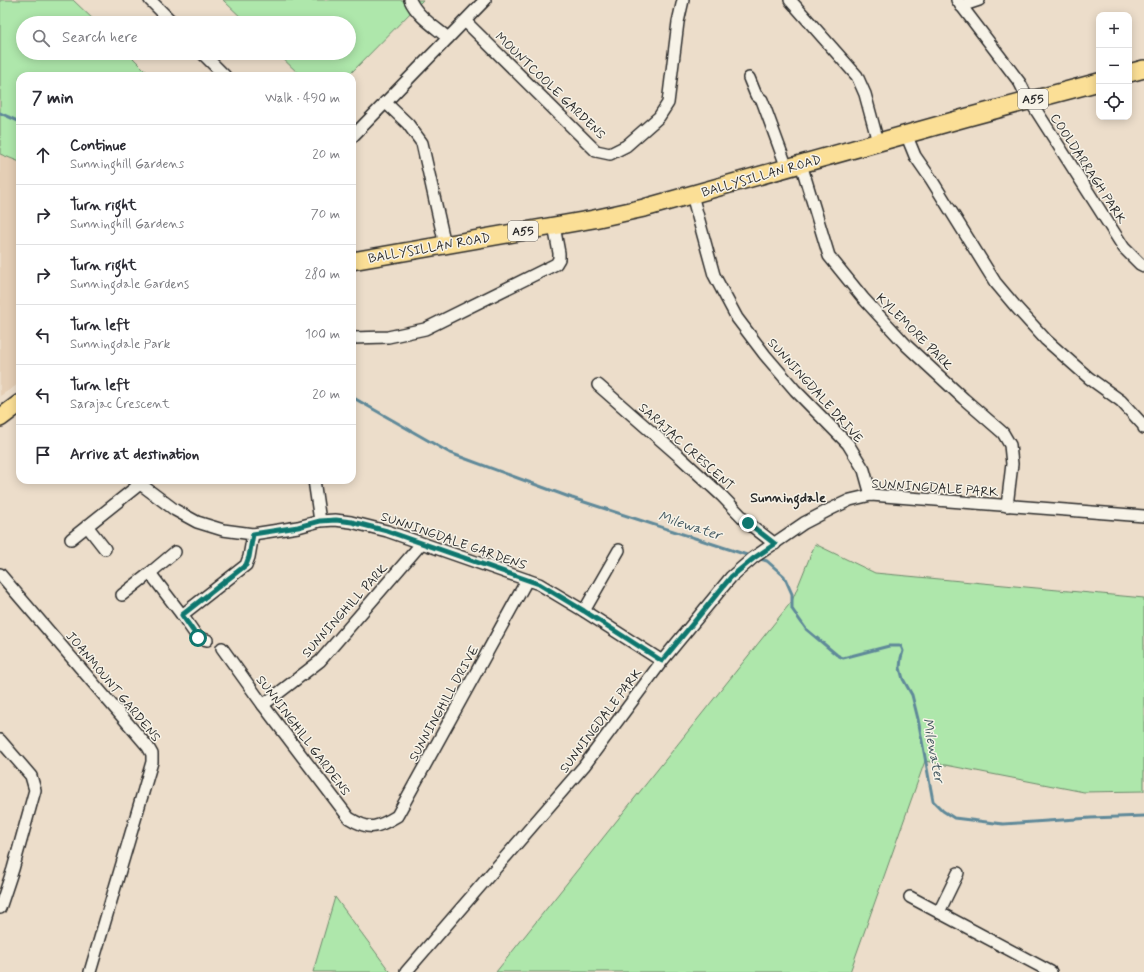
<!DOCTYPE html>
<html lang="en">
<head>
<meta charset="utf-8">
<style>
  :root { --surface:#fff; --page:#f7f7f7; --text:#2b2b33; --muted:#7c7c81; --line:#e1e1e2 }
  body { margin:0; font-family:Mynerve,sans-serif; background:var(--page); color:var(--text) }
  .controls { position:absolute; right:12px; top:12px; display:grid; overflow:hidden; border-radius:8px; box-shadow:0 2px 10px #0003 }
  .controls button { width:36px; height:36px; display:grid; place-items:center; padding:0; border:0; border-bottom:1px solid var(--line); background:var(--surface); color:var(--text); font:20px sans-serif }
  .stop { position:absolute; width:12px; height:12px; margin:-9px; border:3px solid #0f766e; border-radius:50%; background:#fff }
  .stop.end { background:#0f766e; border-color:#fff; box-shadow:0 1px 4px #0008 }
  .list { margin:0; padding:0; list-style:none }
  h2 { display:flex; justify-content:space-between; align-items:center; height:52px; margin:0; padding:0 16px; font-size:17px }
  h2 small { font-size:13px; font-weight:400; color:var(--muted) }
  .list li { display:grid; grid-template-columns:26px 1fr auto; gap:12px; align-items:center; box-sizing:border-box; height:60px; padding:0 16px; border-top:1px solid var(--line) }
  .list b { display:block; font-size:15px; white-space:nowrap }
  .list p { margin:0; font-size:13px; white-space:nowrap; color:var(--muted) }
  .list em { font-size:13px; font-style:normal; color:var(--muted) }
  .icon { flex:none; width:22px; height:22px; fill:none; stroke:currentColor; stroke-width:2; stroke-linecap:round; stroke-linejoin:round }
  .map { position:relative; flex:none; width:1144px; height:972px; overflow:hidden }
  .search { position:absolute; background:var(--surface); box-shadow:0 2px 10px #0003; left:16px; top:16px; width:340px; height:44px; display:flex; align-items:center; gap:10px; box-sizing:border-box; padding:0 14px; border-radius:22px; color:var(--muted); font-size:15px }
  .panel { position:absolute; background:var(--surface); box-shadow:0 2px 10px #0003; left:16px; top:72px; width:340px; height:412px; border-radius:12px }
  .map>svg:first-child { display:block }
  .built { fill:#e4ceb5 }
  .green { fill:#aee7ab; stroke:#6c896b }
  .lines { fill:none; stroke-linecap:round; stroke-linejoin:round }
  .stream { stroke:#5f8999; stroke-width:3 }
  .minor-casing { stroke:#2b2b2b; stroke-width:14 }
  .highway-casing { stroke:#2b2b2b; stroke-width:20 }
  .minor { stroke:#f7f3e8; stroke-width:11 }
  .highway { stroke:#fbdf96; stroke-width:17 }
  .route { stroke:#0f766e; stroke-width:5 }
  .labels { text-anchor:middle; stroke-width:3; stroke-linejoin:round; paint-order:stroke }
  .shield { fill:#f7f3e8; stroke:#686764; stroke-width:1 }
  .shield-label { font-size:12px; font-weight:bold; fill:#2b2b2b }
  .street-label { font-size:13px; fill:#2b2b2b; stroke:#f7f3e8 }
  .neighbourhood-label { font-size:14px; font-weight:bold; fill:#2b2b2b; stroke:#f7f3e8 }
  .water-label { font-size:14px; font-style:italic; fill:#455a62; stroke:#f7f3e8 }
</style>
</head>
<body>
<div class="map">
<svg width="1144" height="972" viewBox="0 0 1144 972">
  <rect width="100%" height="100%" fill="#ecddca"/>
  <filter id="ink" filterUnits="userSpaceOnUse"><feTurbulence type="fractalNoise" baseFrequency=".025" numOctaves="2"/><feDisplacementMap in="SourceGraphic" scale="8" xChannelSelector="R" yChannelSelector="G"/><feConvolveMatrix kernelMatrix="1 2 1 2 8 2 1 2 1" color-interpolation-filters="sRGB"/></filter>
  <g filter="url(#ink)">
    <path class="built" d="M0,154L20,162V383L0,396Z"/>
    <g class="green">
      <path d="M0,0H73L97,23H23V53H128L151,76H20V162L0,154Z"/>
      <path d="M223,0H423L348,76H301L277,53H349V23H247Z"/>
      <path d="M815,544L875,573L1144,598V791L1084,792L925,761L850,972H496L792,601Z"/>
      <path d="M335,897L388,969L391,972H313Z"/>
    </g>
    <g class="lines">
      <g class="stream">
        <path d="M0,113L20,122"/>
        <path d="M352,397L450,453L572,498L750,556"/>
        <path d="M757,558L767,561L784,576L792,594V609L806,629L837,655L843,658L889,646H901L903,651L901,658L900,668L903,679L912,695L918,719L933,801L943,811L954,818L1003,824L1091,818L1144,816"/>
      </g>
      <defs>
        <g id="minor">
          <path d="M150,0L173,23"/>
          <path d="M410,0C417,16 435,27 448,38"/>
          <path d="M790,0L857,76L865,94L878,142"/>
          <path d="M957,0L1020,83L1025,93L1124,248L1140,264L1144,266"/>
          <path d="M961,6L979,0"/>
          <path d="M465,21L596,151L610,154L626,146L659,117L668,103L678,22L683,0"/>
          <path d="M202,53L225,76"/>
          <path d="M749,78L756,95L762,100L787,168"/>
          <path d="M385,102L408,124L422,143L443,236V245"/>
          <path d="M906,134L915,156L931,179L995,282L1016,307L1046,340L1089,378L1121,401L1144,426V428"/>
          <path d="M352,137L485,0"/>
          <path d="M801,164L829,256L863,298L907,346L964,399L1003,433L1010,445L1012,464L1007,506"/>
          <path d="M692,195L714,275L737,318L765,355L795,390L848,444L864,470L871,495"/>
          <path d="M352,338L388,337L425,329L556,264L559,259V253L554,226"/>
          <path d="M598,385L680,457L721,495L748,523L775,544"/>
          <path d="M135,480L175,510L197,522L223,530L253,534L298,527L320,521L335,520L351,522L387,531L539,584L584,611L662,661"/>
          <path d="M314,480L320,521"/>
          <path d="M87,526L105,549"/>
          <path d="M71,539L140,484"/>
          <path d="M150,573L182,615L198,638L207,640"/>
          <path d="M0,574L148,747L152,754V762L90,972"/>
          <path d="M122,595L150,573L175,552"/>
          <path d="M584,611L619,550"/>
          <path d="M182,615L246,565L249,557L253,534"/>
          <path d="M222,648L263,705L349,818C370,831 377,828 397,816L527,580"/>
          <path d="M263,705L320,661L421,544"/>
          <path d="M0,740L31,776L35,790L13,869L0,908"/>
          <path d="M910,897L1051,972"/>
          <path d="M939,912L958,873"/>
          <path d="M406,972L584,766L662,661L731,577L753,558L804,523L831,509L850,500L871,495L1144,516"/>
        </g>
        <g id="highway">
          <path d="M1129,73L1144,69"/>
          <path d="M352,261L594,219L644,208L968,117L1099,82"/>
          <path d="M0,418L20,403"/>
        </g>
      </defs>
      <use href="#minor" class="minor-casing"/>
      <use href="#highway" class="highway-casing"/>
      <use href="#minor" class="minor"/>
      <use href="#highway" class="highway"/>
    </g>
  </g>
  <g class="lines" filter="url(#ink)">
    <path class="route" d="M198,638L182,615L246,565L249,557L253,534L298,527L320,521L336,520L352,522L387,531L539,584L584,611L662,661L731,577L754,558L775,544L748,523"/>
  </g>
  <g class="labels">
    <g class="shield">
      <rect x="1018" y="89" width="30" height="20" rx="3"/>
      <rect x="508" y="221" width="30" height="20" rx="3"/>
    </g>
    <g class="shield-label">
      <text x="1033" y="103">A55</text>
      <text x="523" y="235">A55</text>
    </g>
    <g class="street-label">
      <text transform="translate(551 85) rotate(44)" y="5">MOUNTCOOLE GARDENS</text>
      <text transform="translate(1089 168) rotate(57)" y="5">COOLDARRAGH PARK</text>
      <text transform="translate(761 175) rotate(-16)" y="5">BALLYSILLAN ROAD</text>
      <text transform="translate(429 247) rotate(-10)" y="5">BALLYSILLAN ROAD</text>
      <text transform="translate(915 331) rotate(45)" y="5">KYLEMORE PARK</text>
      <text transform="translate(816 390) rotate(48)" y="5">SUNNINGDALE DRIVE</text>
      <text transform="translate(687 446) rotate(42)" y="5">SARAJAC CRESCENT</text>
      <text transform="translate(935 487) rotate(4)" y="5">SUNNINGDALE PARK</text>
      <text transform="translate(454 540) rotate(19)" y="5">SUNNINGDALE GARDENS</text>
      <text transform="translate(344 610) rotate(-48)" y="5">SUNNINGHILL PARK</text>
      <text transform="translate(114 686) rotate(50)" y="5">JOANMOUNT GARDENS</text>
      <text transform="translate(443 703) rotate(-61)" y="5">SUNNINGHILL DRIVE</text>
      <text transform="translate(600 720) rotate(-53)" y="5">SUNNINGDALE PARK</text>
      <text transform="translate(304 735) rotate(53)" y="5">SUNNINGHILL GARDENS</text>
    </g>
    <g class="neighbourhood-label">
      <text x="788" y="502">Sunningdale</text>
    </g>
    <g class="water-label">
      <text transform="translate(690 525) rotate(18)" y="5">Milewater</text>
      <text transform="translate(934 750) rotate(79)" y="5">Milewater</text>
    </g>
  </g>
</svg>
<div class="controls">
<button>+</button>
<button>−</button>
<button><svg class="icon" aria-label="locate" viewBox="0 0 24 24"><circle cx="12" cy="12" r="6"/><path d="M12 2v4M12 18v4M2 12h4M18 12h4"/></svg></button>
</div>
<div class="stop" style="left:198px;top:638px"></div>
<div class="stop end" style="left:748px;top:523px"></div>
<div class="search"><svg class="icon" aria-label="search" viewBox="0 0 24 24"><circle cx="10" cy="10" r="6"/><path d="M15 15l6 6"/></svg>Search here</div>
<section class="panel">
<h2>7 min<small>Walk · 490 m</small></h2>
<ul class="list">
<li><svg class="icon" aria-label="ahead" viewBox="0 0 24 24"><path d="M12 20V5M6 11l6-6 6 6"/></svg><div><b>Continue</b><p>Sunninghill Gardens</p></div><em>20 m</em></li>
<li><svg class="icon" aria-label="right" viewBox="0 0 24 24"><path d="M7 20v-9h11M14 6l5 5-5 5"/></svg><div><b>Turn right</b><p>Sunninghill Gardens</p></div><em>70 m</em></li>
<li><svg class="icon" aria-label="right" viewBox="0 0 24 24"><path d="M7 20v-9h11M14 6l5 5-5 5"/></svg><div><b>Turn right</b><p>Sunningdale Gardens</p></div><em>280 m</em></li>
<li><svg class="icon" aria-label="left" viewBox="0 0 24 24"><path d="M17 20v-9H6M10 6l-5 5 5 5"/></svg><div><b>Turn left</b><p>Sunningdale Park</p></div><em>100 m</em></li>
<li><svg class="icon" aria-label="left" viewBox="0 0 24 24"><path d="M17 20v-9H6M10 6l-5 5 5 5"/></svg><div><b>Turn left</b><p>Sarajac Crescent</p></div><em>20 m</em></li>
<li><svg class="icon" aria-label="arrive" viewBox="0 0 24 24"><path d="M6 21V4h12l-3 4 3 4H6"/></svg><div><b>Arrive at destination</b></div></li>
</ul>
</section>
</div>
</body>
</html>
